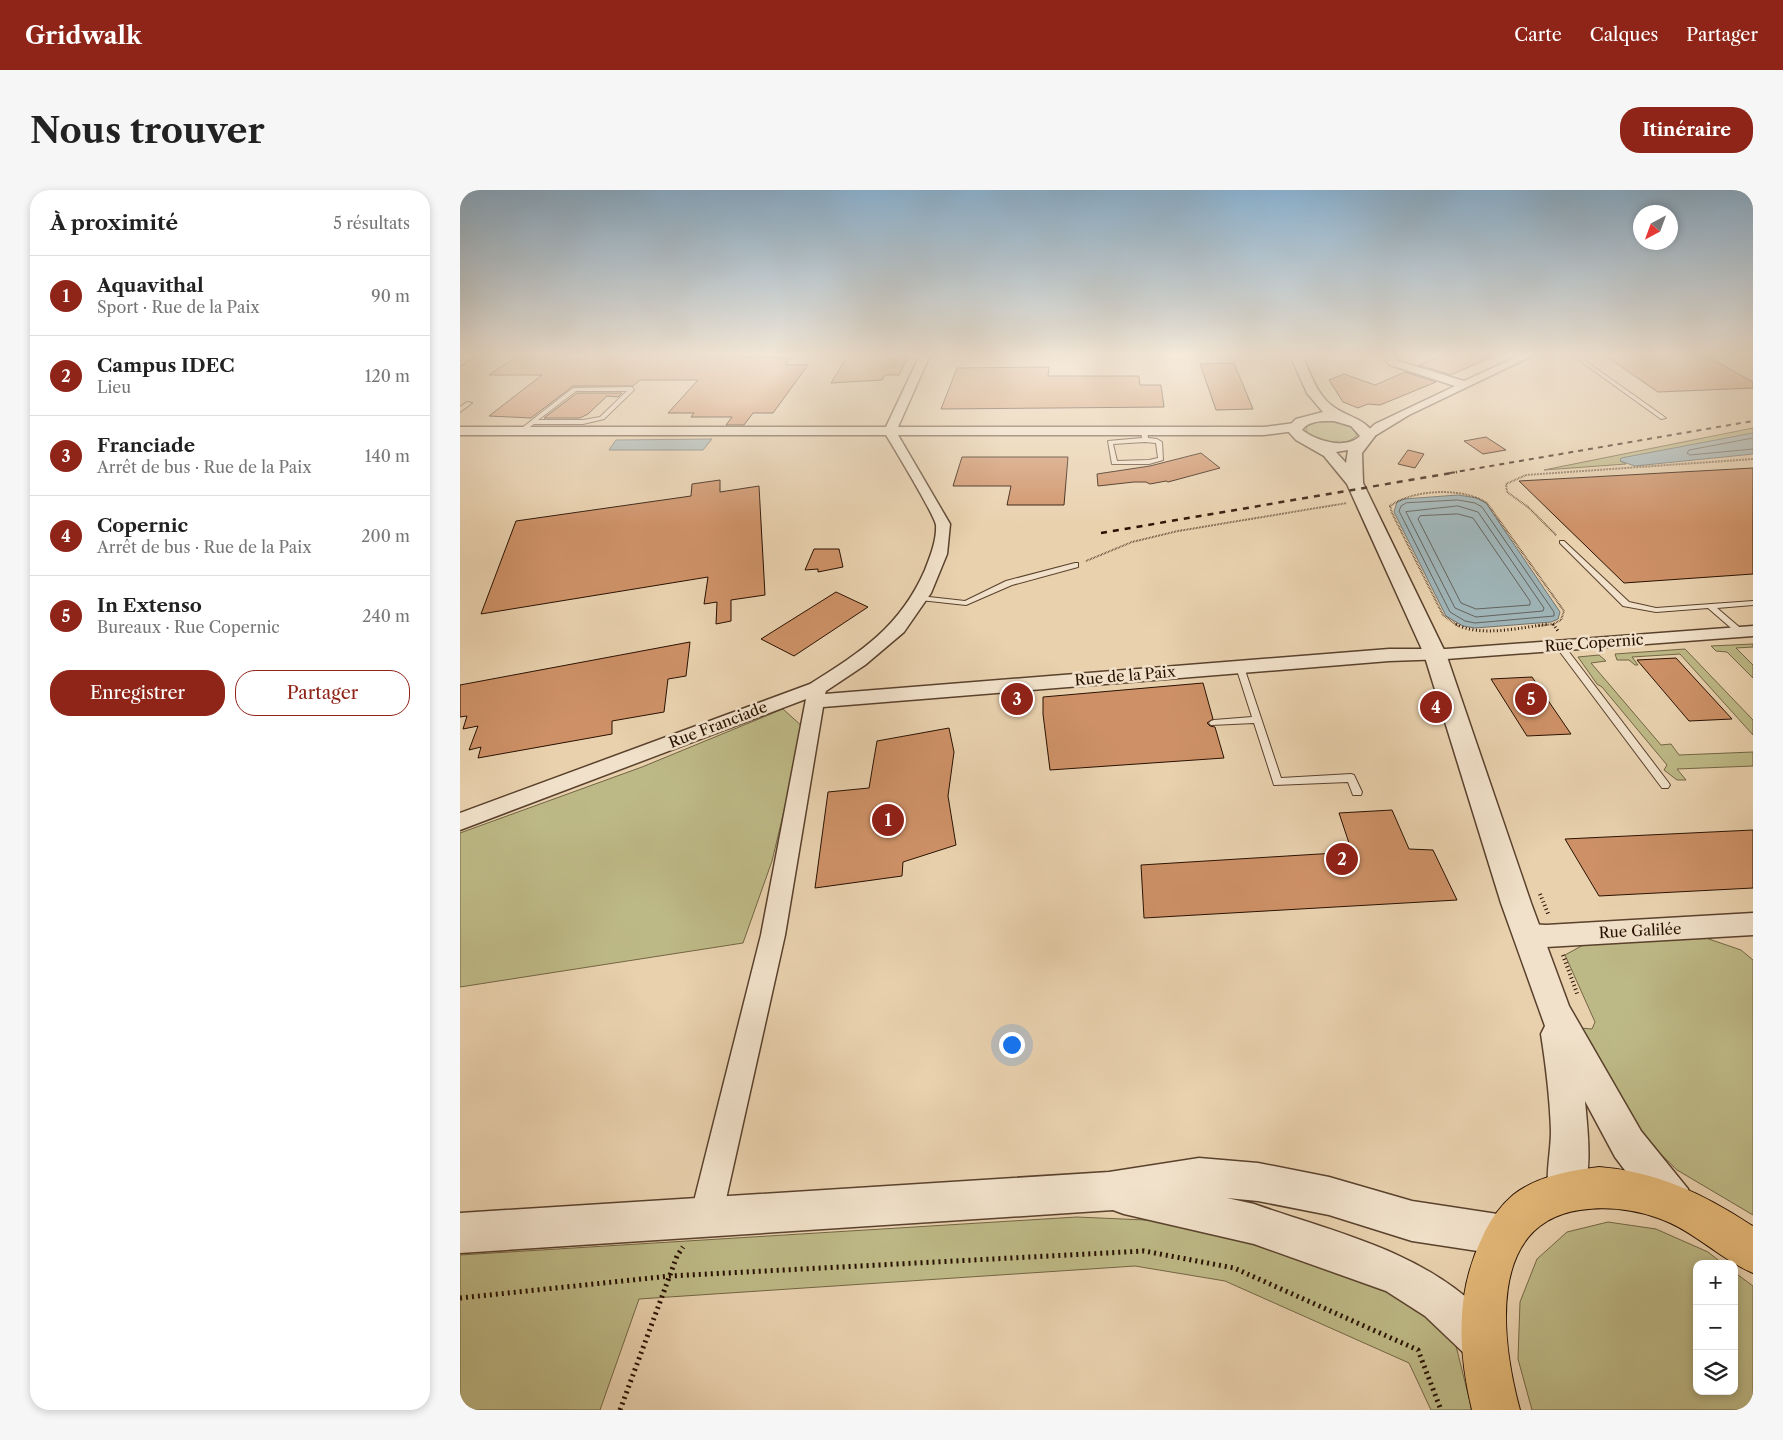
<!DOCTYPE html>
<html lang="fr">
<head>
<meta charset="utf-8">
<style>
  :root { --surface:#fff; --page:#f6f6f6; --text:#222; --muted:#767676; --line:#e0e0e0; --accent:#8f2418 }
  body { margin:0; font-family:"Libre Caslon Text",serif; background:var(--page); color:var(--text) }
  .controls { position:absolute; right:15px; bottom:15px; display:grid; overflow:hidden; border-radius:10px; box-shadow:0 2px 8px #0003 }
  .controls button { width:45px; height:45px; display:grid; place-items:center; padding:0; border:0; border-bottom:1px solid var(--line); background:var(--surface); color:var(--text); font:25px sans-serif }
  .compass { position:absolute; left:1173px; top:15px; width:45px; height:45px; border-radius:50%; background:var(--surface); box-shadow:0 2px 8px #0003; rotate:221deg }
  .you { position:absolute; left:551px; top:854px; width:18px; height:18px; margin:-12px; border:4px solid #fff; border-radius:50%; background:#1a73e8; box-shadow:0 0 0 8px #1a73e833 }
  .badge { display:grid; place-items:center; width:32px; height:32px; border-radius:50%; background:var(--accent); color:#fff; font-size:16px; font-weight:700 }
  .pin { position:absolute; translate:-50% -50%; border:2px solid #fff; box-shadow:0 1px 5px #0006 }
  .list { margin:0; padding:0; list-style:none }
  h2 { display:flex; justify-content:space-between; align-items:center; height:65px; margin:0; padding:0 20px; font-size:21px }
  h2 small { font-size:16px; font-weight:400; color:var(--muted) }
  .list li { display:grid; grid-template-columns:32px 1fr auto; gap:15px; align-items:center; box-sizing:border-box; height:80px; padding:0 20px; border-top:1px solid var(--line) }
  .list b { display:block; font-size:19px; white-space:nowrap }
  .list p { margin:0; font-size:16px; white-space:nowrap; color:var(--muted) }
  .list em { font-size:16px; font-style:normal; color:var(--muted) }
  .actions { display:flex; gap:10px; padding:15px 20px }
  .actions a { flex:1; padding:11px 0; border:1px solid var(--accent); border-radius:20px; text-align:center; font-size:18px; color:var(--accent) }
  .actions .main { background:var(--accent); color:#fff }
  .icon { flex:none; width:28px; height:28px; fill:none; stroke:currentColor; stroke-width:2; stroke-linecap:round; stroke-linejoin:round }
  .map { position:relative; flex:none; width:1293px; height:1220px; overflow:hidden; border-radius:20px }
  header { display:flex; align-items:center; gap:30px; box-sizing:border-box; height:70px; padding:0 25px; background:var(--accent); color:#fff }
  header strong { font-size:24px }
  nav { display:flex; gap:28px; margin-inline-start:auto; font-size:18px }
  .intro { display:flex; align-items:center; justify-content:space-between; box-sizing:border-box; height:120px; padding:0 30px }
  h1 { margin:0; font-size:35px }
  .button { padding:12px 22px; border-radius:20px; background:var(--accent); color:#fff; font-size:18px; font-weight:700 }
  main { display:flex; gap:30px; padding:0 30px }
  aside { flex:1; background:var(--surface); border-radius:20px; box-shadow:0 2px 8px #0003 }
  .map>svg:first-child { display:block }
  .green { fill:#bdb986; stroke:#736544 }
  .water { fill:#9fb4b7; stroke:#70736e }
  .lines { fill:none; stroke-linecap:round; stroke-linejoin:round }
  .shore { stroke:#64625c; stroke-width:1 }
  .building { fill:#ce9167; stroke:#291101 }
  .service-casing { stroke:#59412c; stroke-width:2 }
  .minor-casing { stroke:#59412c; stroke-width:3 }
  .tertiary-casing { stroke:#59412c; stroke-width:3 }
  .primary-casing { stroke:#291101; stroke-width:2 }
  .path-far3 { stroke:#291101; stroke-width:2; stroke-dasharray:0.5 1; stroke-linecap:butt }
  .path-far2 { stroke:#291101; stroke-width:3; stroke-dasharray:1 2.5; stroke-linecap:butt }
  .path-far1 { stroke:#291101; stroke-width:4; stroke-dasharray:1 3; stroke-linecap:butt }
  .path { stroke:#291101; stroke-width:5; stroke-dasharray:2 4; stroke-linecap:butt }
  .service { fill:#f1e1ca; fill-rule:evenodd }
  .minor { fill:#f1e1ca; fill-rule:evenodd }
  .tertiary { fill:#f1e1ca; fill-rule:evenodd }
  .primary { fill:#e4b877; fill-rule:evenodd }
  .rail-far1 { stroke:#291101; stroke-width:2; stroke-dasharray:5 5; stroke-linecap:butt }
  .rail { stroke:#291101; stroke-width:2.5; stroke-dasharray:6 6; stroke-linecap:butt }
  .labels { text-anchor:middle; stroke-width:5; stroke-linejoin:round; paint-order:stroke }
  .street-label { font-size:15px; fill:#291101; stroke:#f1e1ca }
</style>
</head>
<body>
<header>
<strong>Gridwalk</strong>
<nav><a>Carte</a><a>Calques</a><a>Partager</a></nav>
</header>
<div class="intro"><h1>Nous trouver</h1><a class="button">Itinéraire</a></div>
<main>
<aside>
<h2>À proximité<small>5 résultats</small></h2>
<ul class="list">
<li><span class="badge">1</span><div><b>Aquavithal</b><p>Sport · Rue de la Paix</p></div><em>90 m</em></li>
<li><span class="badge">2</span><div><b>Campus IDEC</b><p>Lieu</p></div><em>120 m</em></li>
<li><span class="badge">3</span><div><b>Franciade</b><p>Arrêt de bus · Rue de la Paix</p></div><em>140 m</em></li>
<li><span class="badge">4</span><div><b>Copernic</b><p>Arrêt de bus · Rue de la Paix</p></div><em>200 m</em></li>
<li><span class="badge">5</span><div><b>In Extenso</b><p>Bureaux · Rue Copernic</p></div><em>240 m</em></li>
</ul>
<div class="actions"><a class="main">Enregistrer</a><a>Partager</a></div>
</aside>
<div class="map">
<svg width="1293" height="1220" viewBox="0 0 1293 1220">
  <rect width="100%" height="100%" fill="#e9d1ae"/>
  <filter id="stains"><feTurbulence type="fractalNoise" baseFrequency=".004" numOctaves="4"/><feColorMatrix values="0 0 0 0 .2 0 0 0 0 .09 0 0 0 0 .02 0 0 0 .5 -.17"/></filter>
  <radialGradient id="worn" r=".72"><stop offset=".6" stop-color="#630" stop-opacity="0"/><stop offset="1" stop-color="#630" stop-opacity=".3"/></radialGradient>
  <g class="green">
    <path d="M872,231L893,238L897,245C887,258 853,254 846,240L847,236L857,232Z"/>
    <path d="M1293,238V243L1160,271L1166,274L1084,280Z"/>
    <path d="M1293,454V457L1276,458L1293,475V488L1267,462L1256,461L1251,456Z"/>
    <path d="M1225,459L1293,530V545L1220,464L1172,467L1178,475H1175L1169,470H1157L1155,464Z"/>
    <path d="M1139,465L1146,471L1131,473L1201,555L1211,554L1219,565L1293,562V576L1217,579L1226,590H1217L1204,580L1207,575L1142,497L1137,494L1118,467Z"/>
    <path d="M323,519L344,538L312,671L283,753L0,797V643L182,577Z"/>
    <path d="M1243,747L1281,760L1293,770V1025L1217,980L1183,947L1120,838L1132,839L1135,832L1105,765L1125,754Z"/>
    <path d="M617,1027L708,1031L781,1044L966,1112L996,1156L1012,1220H971L949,1173L765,1091L675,1076L179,1109L140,1220H0V1065Z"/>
    <path d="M1148,1032L1196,1039L1248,1062L1263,1074H1237V1201H1274V1082L1293,1096V1220H1072L1058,1169L1060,1112L1077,1069L1107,1042Z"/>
  </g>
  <g class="water">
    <path d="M1293,243V264L1175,276L1160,271L1161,268Z"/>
    <path d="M252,249L243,260H149L156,250Z"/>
    <path d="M998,305L1017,308L1026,313L1100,422L1098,429L1091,432L1015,438L1003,436L986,426L934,322L937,312L944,309Z"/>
  </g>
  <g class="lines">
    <g class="shore">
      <path d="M1293,248L1229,260L1227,263L1230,265L1293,259"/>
      <path d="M998,310L1015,313L1022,317L1094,422V426L1015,433L1005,431L990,422L939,321L941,316L946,313Z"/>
      <path d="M998,316L1018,322L1084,418L1083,421L1016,427L995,418L946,322Z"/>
      <path d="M998,324L1013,328L1070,411V415L1016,419L1001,413L958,329L960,326Z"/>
    </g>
  </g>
  <g class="building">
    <path d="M59,165H269L268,166L331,168L325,175H348L313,223H293L284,235H266L272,227H231L234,223H208L238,190H180L173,196H113L71,228L29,226L82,185H29Z"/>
    <path d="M388,165H449L439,185H425L422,190L371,193Z"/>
    <path d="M983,165H1036L991,185L959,175Z"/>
    <path d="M1144,165H1245L1293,192V198L1198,202Z"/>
    <path d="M774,173L793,219L756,220L740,174Z"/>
    <path d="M589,177L588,186H679L680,195H701L704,217L481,219L497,178Z"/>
    <path d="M945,182L976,192L920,215L908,214L898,218L883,212L869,190L884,184L915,195Z"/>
    <path d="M117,203H162L158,207L147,206L128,224L120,228H84Z"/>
    <path d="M1026,247L1046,260L1023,264L1004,251Z"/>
    <path d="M948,260L964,264L955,278L938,274Z"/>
    <path d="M741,263L760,278L708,292L706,291L690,294L686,292H674L638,296L637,284L690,276Z"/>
    <path d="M502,267H608L604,315H547L551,296H493Z"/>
    <path d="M1293,278V384L1164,393L1059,291Z"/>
    <path d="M260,290V302L299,296L305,405L271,410V431L256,434L257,412L244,414L248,387L21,424L56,331L231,306L232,294Z"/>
    <path d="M354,359H379L383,377L358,382V379L345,380Z"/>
    <path d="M376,402L408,417L334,466L301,449Z"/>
    <path d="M230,452L226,486L208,489L204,522L152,531V544L18,568L21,557L9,560L18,536L3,539L7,526L0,527V495Z"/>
    <path d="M1216,468L1272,529L1229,531L1177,470Z"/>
    <path d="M1072,487L1111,544L1067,546L1031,489Z"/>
    <path d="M743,493L753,529L747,533L750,536L755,537L764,568L590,580L583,524V507Z"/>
    <path d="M489,538L494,562L488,606L496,655L443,672L442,686L355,698L368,602L409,598L417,551Z"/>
    <path d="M932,620L949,659L973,660L997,710L684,728L681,675L892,662L879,623Z"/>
    <path d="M1293,640V698L1139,706L1105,649Z"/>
  </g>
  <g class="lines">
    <defs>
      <g id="service">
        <path d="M1112,165H1117L1206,228L1201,229Z"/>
        <path d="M172,197L174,200L144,229L123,234H74L63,242L58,241L113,198ZM116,201H167L140,227L123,230H78Z"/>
        <path d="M7,212L12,213L0,222V217Z"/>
        <path d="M684,239L687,241L688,248L697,249L702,252L703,270L689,274H652L648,251L682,248L681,241ZM685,252L696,253L698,268L689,270L657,271L653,254Z"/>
        <path d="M1100,351H1104L1169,412L1196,418L1293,411V415L1257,418L1285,442L1281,444H1278L1248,418L1196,422L1163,416L1100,353Z"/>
        <path d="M615,373H618V377L552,395L506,415L460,410L456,408L460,406L505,411L546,391Z"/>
        <path d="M1100,453L1103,454L1208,592L1210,595L1208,598H1202L1097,458L1096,456Z"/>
        <path d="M780,474L784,477L821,588L891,584L894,585L902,602L901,605H893L888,592L814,595L794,533L751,535L749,533L751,531L754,530L792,527L776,477Z"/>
      </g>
      <g id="minor">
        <path d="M6,165H17L0,176V168Z"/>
        <path d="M460,165H470L438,237H804L835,233L841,237L835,241L804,245H438L490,334L487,364L471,403L444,442L405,475L366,501L365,504L929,459H986L1293,436V446L986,469L929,471L363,517L325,745L262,1027L257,1038L246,1043L235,1038L230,1027L301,745L346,509L0,640V623L350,494C401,462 440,437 465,380C470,367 477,350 476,335C475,326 434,258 426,245H0V237H426Z"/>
        <path d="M922,165H932L938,171L1004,191L1061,165H1074L949,225L908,250L902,246L915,234L995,196L930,175Z"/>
        <path d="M1293,723V745L1086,757L1068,756L1059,753L1056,745L1059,737L1068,734L1086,735Z"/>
      </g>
      <g id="tertiary">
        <path d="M830,165H842C850,182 856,203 871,215C887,228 905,227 915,246L902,263L903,293L986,464L1071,713L1109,816L1181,941L1228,999L1233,1013L1228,1027L1214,1032L1200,1027L1155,967L1125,911C1128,944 1133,983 1120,1015L1106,1020L1092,1015C1083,992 1091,966 1091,941C1090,909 1086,876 1081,844L1085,836L1041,713L964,464L887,294L864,266L836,250L828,241V237L836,229L863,222L847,203ZM874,231L891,236L900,246C886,260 856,251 842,240C849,230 863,231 874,231ZM888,260L886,273L876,262Z"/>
        <path d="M739,968L798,973L869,987L952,1011L1044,1025L1058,1031L1064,1045L1058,1059L1044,1065L952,1051L869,1025L798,1011L767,1008L794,1014C870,1041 955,1059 1016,1116C1028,1127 1037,1135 1044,1151L1037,1166L1022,1173L1007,1166L965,1126L926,1101L794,1054L664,1024L653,1020L0,1063V1023L649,982Z"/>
      </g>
      <path id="primary" d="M1139,977C1195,981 1244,1004 1291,1035L1293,1036V1083C1260,1069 1233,1040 1198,1028C1172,1019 1147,1016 1120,1020C1025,1034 1042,1153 1060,1220H1012C998,1161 995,1104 1022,1048C1029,1032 1039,1017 1053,1005C1077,986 1109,981 1139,977Z"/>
    </defs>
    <use href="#service" class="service-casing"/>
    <use href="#minor" class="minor-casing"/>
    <use href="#tertiary" class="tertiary-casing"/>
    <use href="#primary" class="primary-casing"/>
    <g class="path-far3">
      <path d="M1096,345L1068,317L1047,302L1046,294L1066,285L1293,269"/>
      <path d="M626,371L672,352L718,341L887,313"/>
      <path d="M1093,434L1094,436"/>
      <path d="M998,436L983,425L932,323L930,316C953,299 1003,297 1027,313L1104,421L1101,430L1093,434"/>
      <path d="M1078,436L1093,434"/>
    </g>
    <g class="path-far2">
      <path d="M996,434C1019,448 1064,437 1089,434"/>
      <path d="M1093,434L1098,441"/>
    </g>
    <g class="path-far1">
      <path d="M1080,704L1089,726"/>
      <path d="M1103,765L1118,806"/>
    </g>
    <g class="path">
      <path d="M0,1108L210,1086L684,1061L774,1078L958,1160L981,1220"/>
      <path d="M160,1220L217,1066L223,1057"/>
    </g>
    <use href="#service" class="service"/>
    <use href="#minor" class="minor"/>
    <use href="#tertiary" class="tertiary"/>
    <use href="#primary" class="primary"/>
    <path class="rail-far1" d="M990,283L1293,231"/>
    <path class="rail" d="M641,343L997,282"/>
  </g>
  <linearGradient id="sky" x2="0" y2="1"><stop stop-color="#8bb4d4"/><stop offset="0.49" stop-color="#f5eadb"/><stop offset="1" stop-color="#f5eadb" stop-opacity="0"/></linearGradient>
  <rect width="1293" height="336" fill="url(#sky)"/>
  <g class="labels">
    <g class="street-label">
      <text transform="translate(1134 453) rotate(-4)" y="5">Rue Copernic</text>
      <text transform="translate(665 486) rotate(-5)" y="5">Rue de la Paix</text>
      <text transform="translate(258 535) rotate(-21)" y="5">Rue Franciade</text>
      <text transform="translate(1180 741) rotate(-3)" y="5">Rue Galilée</text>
    </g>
  </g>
  <rect width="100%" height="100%" filter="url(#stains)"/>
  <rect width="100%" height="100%" fill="url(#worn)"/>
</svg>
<div class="controls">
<button>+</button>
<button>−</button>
<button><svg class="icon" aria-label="layers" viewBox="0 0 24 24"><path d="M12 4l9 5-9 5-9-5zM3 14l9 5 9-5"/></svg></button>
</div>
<svg class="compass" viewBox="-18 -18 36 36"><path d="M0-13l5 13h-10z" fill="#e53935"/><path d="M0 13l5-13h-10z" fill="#767676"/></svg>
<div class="you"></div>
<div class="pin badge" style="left:428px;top:630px">1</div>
<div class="pin badge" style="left:882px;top:669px">2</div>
<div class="pin badge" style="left:557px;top:509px">3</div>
<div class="pin badge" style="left:976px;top:517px">4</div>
<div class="pin badge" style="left:1071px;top:509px">5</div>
</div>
</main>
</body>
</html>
